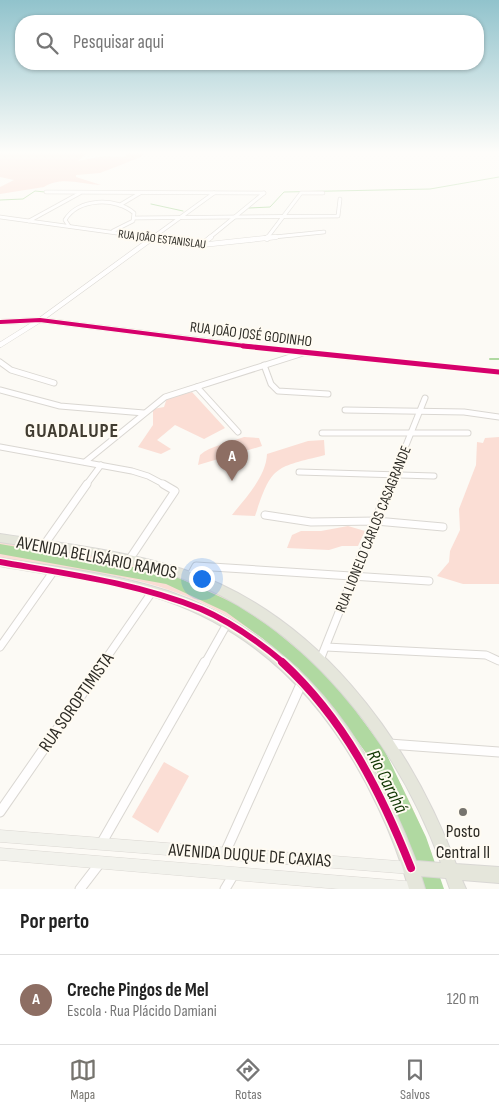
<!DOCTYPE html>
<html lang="pt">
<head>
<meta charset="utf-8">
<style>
  :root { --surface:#fff; --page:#f6f6f6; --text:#222; --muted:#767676; --line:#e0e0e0; --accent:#76746e }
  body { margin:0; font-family:"Sofia Sans Condensed",sans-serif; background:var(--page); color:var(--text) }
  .you { position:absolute; left:201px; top:578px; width:18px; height:18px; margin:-12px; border:4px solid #fff; border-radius:50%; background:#1a73e8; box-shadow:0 0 0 8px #1a73e833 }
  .badge { display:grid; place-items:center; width:32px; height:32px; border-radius:50%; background:var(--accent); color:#fff; font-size:16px; font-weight:700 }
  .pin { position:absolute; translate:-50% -41px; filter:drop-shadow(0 1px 2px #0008) }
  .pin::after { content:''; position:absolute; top:26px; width:18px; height:15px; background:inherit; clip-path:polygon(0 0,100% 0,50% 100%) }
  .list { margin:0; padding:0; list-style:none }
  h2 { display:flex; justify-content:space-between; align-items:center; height:65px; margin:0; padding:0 20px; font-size:21px }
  h2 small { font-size:16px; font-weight:400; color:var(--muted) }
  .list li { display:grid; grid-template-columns:32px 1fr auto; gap:15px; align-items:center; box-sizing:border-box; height:90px; padding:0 20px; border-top:1px solid var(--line) }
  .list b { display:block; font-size:19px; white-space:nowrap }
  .list p { margin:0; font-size:16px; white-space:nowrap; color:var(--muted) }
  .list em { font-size:16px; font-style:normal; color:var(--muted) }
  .icon { flex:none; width:28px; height:28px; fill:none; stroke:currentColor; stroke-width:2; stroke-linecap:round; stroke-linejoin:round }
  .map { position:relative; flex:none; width:499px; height:889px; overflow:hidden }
  .search { position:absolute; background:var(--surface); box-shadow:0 1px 4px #0004; left:15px; right:15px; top:15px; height:55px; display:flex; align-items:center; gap:12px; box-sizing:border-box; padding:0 18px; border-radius:20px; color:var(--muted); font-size:19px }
  .sheet { height:155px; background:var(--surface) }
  nav { display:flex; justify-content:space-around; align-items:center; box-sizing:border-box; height:70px; border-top:1px solid var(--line); background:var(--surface); font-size:14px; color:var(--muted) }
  nav a { display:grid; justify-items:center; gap:2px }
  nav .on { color:var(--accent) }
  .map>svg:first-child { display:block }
  .green { fill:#fbded5 }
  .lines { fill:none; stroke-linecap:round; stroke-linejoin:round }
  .stream-far1 { stroke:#b0d9a1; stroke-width:1 }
  .stream { stroke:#b0d9a1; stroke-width:2 }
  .river { fill:#b0d9a1; fill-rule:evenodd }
  .minor-far4-casing { stroke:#dad7d2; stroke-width:4.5 }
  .minor-far3-casing { stroke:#dad7d2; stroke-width:5.5 }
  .minor-far2-casing { stroke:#dad7d2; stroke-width:7 }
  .minor-far1-casing { stroke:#dad7d2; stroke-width:9 }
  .minor-casing { stroke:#dad7d2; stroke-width:11 }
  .tertiary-casing { stroke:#dad7d2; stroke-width:2 }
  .secondary-casing { stroke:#dad7d2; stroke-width:1 }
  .primary-casing { stroke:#d9d7d4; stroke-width:2 }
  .minor-far4 { stroke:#fffefe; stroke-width:3 }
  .minor-far3 { stroke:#fffefe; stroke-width:4.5 }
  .minor-far2 { stroke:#fffefe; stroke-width:5 }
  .minor-far1 { stroke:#fffefe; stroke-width:7 }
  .minor { stroke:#fffefe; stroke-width:9 }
  .tertiary { fill:#fffefe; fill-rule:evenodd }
  .secondary { fill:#f2f2ec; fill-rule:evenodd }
  .primary { fill:#e5e6db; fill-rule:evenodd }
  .cycleway-far3-casing { stroke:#fffbf2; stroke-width:6 }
  .cycleway-far2-casing { stroke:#fffbf2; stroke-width:8 }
  .cycleway-far1-casing { stroke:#fffbf2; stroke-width:9 }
  .cycleway-casing { stroke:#fffbf2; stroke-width:11 }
  .cycleway-far3 { stroke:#d6006c; stroke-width:4 }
  .cycleway-far2 { stroke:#d6006c; stroke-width:5 }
  .cycleway-far1 { stroke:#d6006c; stroke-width:6 }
  .cycleway { stroke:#d6006c; stroke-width:8 }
  .poi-dot { fill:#76746e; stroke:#fffbf2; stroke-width:2 }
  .labels { text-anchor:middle; stroke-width:4; stroke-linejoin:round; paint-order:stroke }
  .far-street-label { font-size:12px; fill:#2e2c26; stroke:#fffbf2 }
  .street-label { font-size:15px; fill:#2e2c26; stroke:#fffbf2 }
  .near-street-label { font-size:18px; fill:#2e2c26; stroke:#fffbf2 }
  .near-poi-label { font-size:18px; fill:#2e2c26; stroke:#fffbf2 }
  .near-water-label { font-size:19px; font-style:italic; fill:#0f3500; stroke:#fffbf2 }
  .district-label { font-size:20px; font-weight:bold; letter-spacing:1px; fill:#413c31; stroke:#fffbf2 }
</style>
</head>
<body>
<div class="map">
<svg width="499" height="889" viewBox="0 0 499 889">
  <rect width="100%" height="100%" fill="#fcfaf5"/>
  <g class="green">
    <path d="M0,153H87L78,161L104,156L125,157L128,153H143L141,157L100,173L76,175V177L101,185C81,184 61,176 44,187L0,194V187L14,180L0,177Z"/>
    <path d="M192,392L225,428L204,439L175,425L157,440L171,449L161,454L138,447L153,425V409L164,407L167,398Z"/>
    <path d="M244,437L259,438L262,446L198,465L200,455C210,446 231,442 244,437Z"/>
    <path d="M499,437V584H463L437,576L449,562L450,551L460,530L459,509L476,465L477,442L483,443L485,438Z"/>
    <path d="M324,440L325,455C274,468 272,465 255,516L232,515C246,497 266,477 267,454L308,441Z"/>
    <path d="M348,526L365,531L358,546H342L329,550L287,548L292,535L301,531H321Z"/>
    <path d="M0,541C58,551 123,557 178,576C307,623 384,730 432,854L412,851C367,728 290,628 160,587C112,572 51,567 0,558Z"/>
    <path d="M164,762L189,776L158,833L132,817Z"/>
  </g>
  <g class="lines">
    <g class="stream-far1">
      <path d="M0,200L23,199L35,191L45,192"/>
      <path d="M151,204L183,211"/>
      <path d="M249,208L270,207L284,192L430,189L499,177"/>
    </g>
    <path class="stream" d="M490,359H499"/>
    <path class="river" d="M0,544L168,573L236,604L272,628L308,658L342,692L384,749L426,837L444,889H424L410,846L372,761L330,704L298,668L262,638L226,612L166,584L0,554Z"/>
    <defs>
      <g id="minor-far4">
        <path d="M46,192L264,193"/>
        <path d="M120,205L140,193"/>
        <path d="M0,217L153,238"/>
        <path d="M134,218L338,216L340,199"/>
        <path d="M29,221L80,193"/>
        <path d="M69,226L65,220C78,198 116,197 134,213L133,221L113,231"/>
        <path d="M152,238L214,193"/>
        <path d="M209,238L264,193"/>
        <path d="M264,238L324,232"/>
        <path d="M267,238L301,193H323"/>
      </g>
      <g id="minor-far3">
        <path d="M144,237L201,245L276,237"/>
        <path d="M267,239L268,237"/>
        <path d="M201,245L211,237"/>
        <path d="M0,345L40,320L154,237"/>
      </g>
      <g id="minor-far2">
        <path d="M0,362L11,370L54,383"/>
        <path d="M264,365L271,384L278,391L328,394"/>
        <path d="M197,387L238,432"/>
        <path d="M0,390L60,406L144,413"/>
        <path d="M345,410L464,412L499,417"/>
        <path d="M322,433H468"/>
        <path d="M0,447L132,471L148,476L165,485"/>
        <path d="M85,462L165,397L303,353"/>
        <path d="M299,472L434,476"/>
        <path d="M86,485L101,465"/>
        <path d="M390,485L425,398"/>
      </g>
      <g id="minor-far1">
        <path d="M265,515L311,522L376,521L443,527"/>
        <path d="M44,545L87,484"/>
        <path d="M129,560L175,491L163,484"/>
        <path d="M190,577L196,566L429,581"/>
        <path d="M0,647L53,572"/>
        <path d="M326,647L486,655L499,661"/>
        <path d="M320,660L390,484"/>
        <path d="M103,663L152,592"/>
        <path d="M205,663L227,624"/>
      </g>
      <g id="minor">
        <path d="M389,744L499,752"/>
        <path d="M0,812L104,662"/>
        <path d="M101,844L205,662"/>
        <path d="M225,853L302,682"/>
        <path d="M80,889L100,863"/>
        <path d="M225,889L234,874"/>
      </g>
      <path id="tertiary" d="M40,318L303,351L499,370V374L303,355L40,322L0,324V320Z"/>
      <g id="secondary">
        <path d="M0,830L411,862L416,863L417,868L416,873L411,874L0,842Z"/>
        <path d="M0,848L417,882L422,884L424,889H339L0,860Z"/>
      </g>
      <path id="primary" d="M0,534C61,543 123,550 182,569C316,613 408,737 456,864L499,867V883L462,880L466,889H450L446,878L421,876L425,889H409C401,861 391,834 378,807C333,711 266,635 164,600C111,581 55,576 0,566V558C56,567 113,573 168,591C299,636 368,736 416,861L441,863C396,741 306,624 181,578C124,557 60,551 0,542Z"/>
    </defs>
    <use href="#minor-far4" class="minor-far4-casing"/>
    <use href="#minor-far3" class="minor-far3-casing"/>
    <use href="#minor-far2" class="minor-far2-casing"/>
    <use href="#minor-far1" class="minor-far1-casing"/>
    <use href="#minor" class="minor-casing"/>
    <use href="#tertiary" class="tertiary-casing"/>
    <use href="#secondary" class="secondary-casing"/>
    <use href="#primary" class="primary-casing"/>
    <use href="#minor-far4" class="minor-far4"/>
    <use href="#minor-far3" class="minor-far3"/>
    <use href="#minor-far2" class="minor-far2"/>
    <use href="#minor-far1" class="minor-far1"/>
    <use href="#minor" class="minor"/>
    <use href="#tertiary" class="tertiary"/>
    <use href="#secondary" class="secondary"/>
    <use href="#primary" class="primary"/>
    <defs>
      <path id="cycleway-far3" d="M0,322L40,320L253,347"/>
      <path id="cycleway-far2" d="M243,346L499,372"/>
      <path id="cycleway-far1" d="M0,562C68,574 136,583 201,609C231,622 259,642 284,663"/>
      <path id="cycleway" d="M282,662C344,719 380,790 411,868"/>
    </defs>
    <use href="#cycleway-far3" class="cycleway-far3-casing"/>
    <use href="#cycleway-far2" class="cycleway-far2-casing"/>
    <use href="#cycleway-far1" class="cycleway-far1-casing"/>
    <use href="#cycleway" class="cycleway-casing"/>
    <use href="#cycleway-far3" class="cycleway-far3"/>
    <use href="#cycleway-far2" class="cycleway-far2"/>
    <use href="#cycleway-far1" class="cycleway-far1"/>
    <use href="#cycleway" class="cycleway"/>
  </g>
  <linearGradient id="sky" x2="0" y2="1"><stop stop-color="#91c3cc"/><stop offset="0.55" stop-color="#fefdfa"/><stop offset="1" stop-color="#fefdfa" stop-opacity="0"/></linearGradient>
  <rect width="499" height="277" fill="url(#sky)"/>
  <circle class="poi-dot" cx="463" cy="812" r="5"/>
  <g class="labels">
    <g class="far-street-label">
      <text transform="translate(162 239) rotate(7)" y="4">RUA JOÃO ESTANISLAU</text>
    </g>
    <g class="street-label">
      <text transform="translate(251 334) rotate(7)" y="5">RUA JOÃO JOSÉ GODINHO</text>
      <text transform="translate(373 529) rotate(-68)" y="5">RUA LIONELO CARLOS CASAGRANDE</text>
    </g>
    <g class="near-street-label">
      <text transform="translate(97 557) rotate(11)" y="6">AVENIDA BELISÁRIO RAMOS</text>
      <text transform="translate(76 702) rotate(-55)" y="6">RUA SOROPTIMISTA</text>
      <text transform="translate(250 855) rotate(4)" y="6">AVENIDA DUQUE DE CAXIAS</text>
    </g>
    <g class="near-poi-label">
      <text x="463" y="837">Posto<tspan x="463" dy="21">Central II</tspan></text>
    </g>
    <g class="near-water-label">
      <text transform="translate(388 781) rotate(63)" y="7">Rio Carahá</text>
    </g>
    <g class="district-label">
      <text x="72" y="437">GUADALUPE</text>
    </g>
  </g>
</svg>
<div class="you"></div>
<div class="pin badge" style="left:232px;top:481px;background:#8d6e63">A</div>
<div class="search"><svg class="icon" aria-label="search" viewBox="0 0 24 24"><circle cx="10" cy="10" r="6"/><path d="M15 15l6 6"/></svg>Pesquisar aqui</div>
</div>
<section class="sheet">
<h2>Por perto<small></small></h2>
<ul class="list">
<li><span class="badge" style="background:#8d6e63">A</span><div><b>Creche Pingos de Mel</b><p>Escola · Rua Plácido Damiani</p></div><em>120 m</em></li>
</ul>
</section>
<nav>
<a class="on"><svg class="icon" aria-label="map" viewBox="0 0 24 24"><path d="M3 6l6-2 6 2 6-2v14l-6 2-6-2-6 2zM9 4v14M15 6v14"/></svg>Mapa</a>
<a><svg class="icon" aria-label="directions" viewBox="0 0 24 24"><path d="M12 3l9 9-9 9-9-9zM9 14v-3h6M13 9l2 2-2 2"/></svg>Rotas</a>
<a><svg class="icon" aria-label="saved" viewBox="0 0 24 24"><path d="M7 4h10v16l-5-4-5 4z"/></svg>Salvos</a>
</nav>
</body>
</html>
